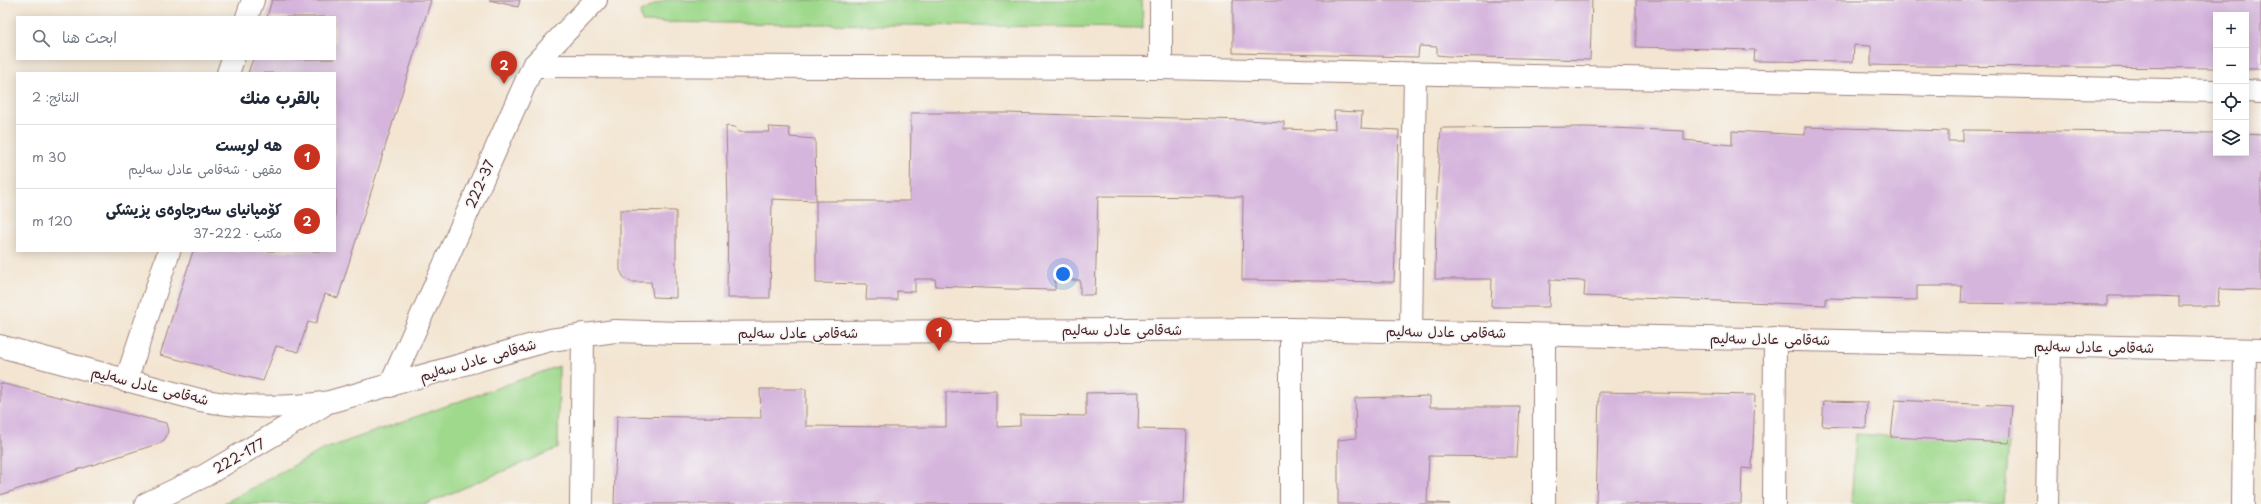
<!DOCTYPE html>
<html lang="ar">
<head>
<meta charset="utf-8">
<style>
  :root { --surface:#fff; --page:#f6f6f7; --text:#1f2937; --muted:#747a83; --line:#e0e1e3; --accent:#c8321e }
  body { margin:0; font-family:"Playpen Sans","Playpen Sans Arabic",sans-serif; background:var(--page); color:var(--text); direction:rtl }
  .controls { position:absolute; right:12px; top:12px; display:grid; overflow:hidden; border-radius:0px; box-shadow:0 2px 10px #0003 }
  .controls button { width:36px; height:36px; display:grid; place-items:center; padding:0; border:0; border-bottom:1px solid var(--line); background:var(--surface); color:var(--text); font:20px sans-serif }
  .you { position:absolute; left:1063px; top:274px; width:14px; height:14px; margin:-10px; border:3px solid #fff; border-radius:50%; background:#1a73e8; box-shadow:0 0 0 6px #1a73e833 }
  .badge { display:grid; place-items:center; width:26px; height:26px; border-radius:50%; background:var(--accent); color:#fff; font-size:13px; font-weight:700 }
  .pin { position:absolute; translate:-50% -33px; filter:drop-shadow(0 1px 2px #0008) }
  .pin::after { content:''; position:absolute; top:21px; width:14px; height:12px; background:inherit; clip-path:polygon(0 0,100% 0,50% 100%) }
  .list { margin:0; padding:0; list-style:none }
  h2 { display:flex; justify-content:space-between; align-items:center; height:52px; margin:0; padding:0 16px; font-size:17px }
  h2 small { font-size:13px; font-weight:400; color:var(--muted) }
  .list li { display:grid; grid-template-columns:26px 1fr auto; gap:12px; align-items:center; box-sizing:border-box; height:64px; padding:0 16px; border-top:1px solid var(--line) }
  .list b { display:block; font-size:15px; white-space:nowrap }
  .list p { margin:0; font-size:13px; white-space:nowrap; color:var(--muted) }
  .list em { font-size:13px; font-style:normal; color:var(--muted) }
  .icon { flex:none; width:22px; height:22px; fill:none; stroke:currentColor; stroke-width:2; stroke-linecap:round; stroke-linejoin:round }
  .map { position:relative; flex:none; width:2261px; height:504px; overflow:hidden; direction:ltr }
  .search { position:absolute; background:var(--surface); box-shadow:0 2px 10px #0003; left:16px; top:16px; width:320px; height:44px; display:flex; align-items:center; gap:10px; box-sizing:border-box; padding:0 14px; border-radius:0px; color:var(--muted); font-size:15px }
  .panel { position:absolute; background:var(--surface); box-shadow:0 2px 10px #0003; left:16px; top:72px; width:320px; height:180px; border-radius:0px; direction:rtl }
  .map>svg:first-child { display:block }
  .green { fill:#9fd98c; stroke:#747c5c }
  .building { fill:#d6b5dd }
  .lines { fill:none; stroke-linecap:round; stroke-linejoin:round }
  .minor-casing { stroke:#9e827e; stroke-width:24 }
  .minor { stroke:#fff; stroke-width:22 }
  .labels { text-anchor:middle; stroke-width:3.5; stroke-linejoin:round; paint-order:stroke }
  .street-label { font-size:14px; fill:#4a1f2b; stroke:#f6f6f2 }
</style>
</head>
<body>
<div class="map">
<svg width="2261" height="504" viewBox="0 0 2261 504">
  <rect width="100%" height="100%" fill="#f6f6f2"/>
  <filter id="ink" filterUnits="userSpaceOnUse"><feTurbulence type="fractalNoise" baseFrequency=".025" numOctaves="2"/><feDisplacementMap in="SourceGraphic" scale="8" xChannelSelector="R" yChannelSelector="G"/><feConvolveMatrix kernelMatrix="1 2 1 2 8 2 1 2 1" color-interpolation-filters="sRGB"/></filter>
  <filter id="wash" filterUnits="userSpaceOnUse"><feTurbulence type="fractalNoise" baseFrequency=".012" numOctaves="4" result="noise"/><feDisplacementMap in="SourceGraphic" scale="16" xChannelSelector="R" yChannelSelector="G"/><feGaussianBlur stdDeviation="0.9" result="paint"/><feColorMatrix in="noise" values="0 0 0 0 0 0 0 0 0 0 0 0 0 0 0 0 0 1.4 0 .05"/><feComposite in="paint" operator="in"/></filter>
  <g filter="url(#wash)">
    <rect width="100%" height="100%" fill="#f3e5d1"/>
    <g class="green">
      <path d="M664,0H1142L1143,28L642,22L640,12Z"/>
      <path d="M559,366L558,448L426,504H223L322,450Z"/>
      <path d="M1856,434L2009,443L2004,504H1851Z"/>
    </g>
    <g id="blocks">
      <g class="building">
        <path d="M272,0H431L338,298L325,294L316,324L308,322L298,352L276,346L263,381L160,355L193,251H335V73H248L253,59H335V17H267Z"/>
        <path d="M489,0H520L518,7Z"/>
        <path d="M1233,0H1592L1590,60L1447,56L1437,55V47L1419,46L1418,57L1233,53Z"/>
        <path d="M1636,0H2261V69H2246V15H2216V68L1918,66L1871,65V46L1854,45L1853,62L1754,61L1755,50L1636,47Z"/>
        <path d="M1334,111L1362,112L1361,128L1399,130L1394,282L1242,280L1243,197L1098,196L1095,295H1080V280H1055V290L1008,289L936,286L935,279H915V292L897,291V300H866L867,284L816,283V201H910L911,113H1006L1244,120L1284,122V129L1310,130L1335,129Z"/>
        <path d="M726,126L735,127L738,132H770L769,127L789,128L790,137L815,139L816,201L772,199L770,298H727L728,205Z"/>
        <path d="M1588,127L1684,131V140L1732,145V131L1805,135V127L1948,131V141H1963V130L2216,133V153H2246V134L2261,135V290L2219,289L2218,306H2179V297L2155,296H2107V305L1961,303L1962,286H1917V300L1826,298V305L1584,296L1585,281L1550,280L1549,307H1491L1492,279H1435L1436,210L1441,128Z"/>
        <path d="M620,210L676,211V298L653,297L651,282H631L624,278L620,270Z"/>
        <path d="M0,383L166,423L168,431L165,439L160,443L0,495Z"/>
        <path d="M760,389H806V426L897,427H946V392L997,391V427L1020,426V415L1086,416V393L1139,392L1138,429L1187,430L1184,504H614L617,416L761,418Z"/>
        <path d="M1599,392L1755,395L1752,469L1742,468L1741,504H1596Z"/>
        <path d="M1430,396V407H1520L1517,457L1429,456L1427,502L1450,504H1338V440L1356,438L1355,398Z"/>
        <path d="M1895,400L2012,406L2009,443L1891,437Z"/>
        <path d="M1824,401L1867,402L1866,428L1822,426Z"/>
      </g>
    </g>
  </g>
  <g filter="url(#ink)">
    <use href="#blocks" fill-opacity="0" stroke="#9e827e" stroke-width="1"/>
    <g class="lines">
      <defs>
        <g id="minor">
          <path d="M247,17L253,0"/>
          <path d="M533,66L1161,68L2216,91"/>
          <path d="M1161,68V0"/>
          <path d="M228,73L233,59"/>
          <path d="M2246,91L2261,92"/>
          <path d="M1291,329V504"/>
          <path d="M1411,331L1415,73"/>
          <path d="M0,346L200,400C245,408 283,409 329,402L550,340L615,331L679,333L1291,329L2261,350"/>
          <path d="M126,381L169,251"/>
          <path d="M390,386L533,66L596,0"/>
          <path d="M146,504L204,476L322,406"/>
          <path d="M581,504L583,334"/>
          <path d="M1544,504V335"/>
          <path d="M1774,504L1775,339"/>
          <path d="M2047,504L2050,346"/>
          <path d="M2243,504L2245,350"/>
        </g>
      </defs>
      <use href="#minor" class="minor-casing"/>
      <use href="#minor" class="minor"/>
    </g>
  </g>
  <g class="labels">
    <g class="street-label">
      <text transform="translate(480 184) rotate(-66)" y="5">222-37</text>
      <text x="1122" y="335">شەقامی عادل سەلیم</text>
      <text transform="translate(1446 332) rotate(1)" y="5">شەقامی عادل سەلیم</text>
      <text x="798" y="338">شەقامی عادل سەلیم</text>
      <text transform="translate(1770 339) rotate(1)" y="5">شەقامی عادل سەلیم</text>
      <text transform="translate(2094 347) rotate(1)" y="5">شەقامی عادل سەلیم</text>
      <text transform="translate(478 360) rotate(-16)" y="5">شەقامی عادل سەلیم</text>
      <text transform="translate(150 386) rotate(14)" y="5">شەقامی عادل سەلیم</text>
      <text transform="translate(239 456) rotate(-29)" y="5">222-177</text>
    </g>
  </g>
</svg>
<div class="controls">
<button>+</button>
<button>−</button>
<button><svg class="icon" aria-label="locate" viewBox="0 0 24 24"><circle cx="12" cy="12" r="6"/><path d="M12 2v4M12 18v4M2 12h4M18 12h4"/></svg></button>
<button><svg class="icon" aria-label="layers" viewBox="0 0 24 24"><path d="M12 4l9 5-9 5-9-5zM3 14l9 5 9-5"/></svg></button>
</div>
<div class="you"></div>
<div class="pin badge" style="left:939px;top:351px">1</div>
<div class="pin badge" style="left:504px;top:84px">2</div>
<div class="search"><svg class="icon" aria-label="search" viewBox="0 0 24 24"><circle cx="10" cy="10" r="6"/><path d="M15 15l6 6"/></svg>ابحث هنا</div>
<section class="panel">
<h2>بالقرب منك<small>النتائج: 2</small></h2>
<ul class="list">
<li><span class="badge">1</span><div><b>هه لويست</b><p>مقهى · شەقامی عادل سەلیم</p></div><em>30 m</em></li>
<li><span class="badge">2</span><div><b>کۆمپانیای سەرچاوەی پزیشکی</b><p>مكتب · 222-37</p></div><em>120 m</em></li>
</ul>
</section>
</div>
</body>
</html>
